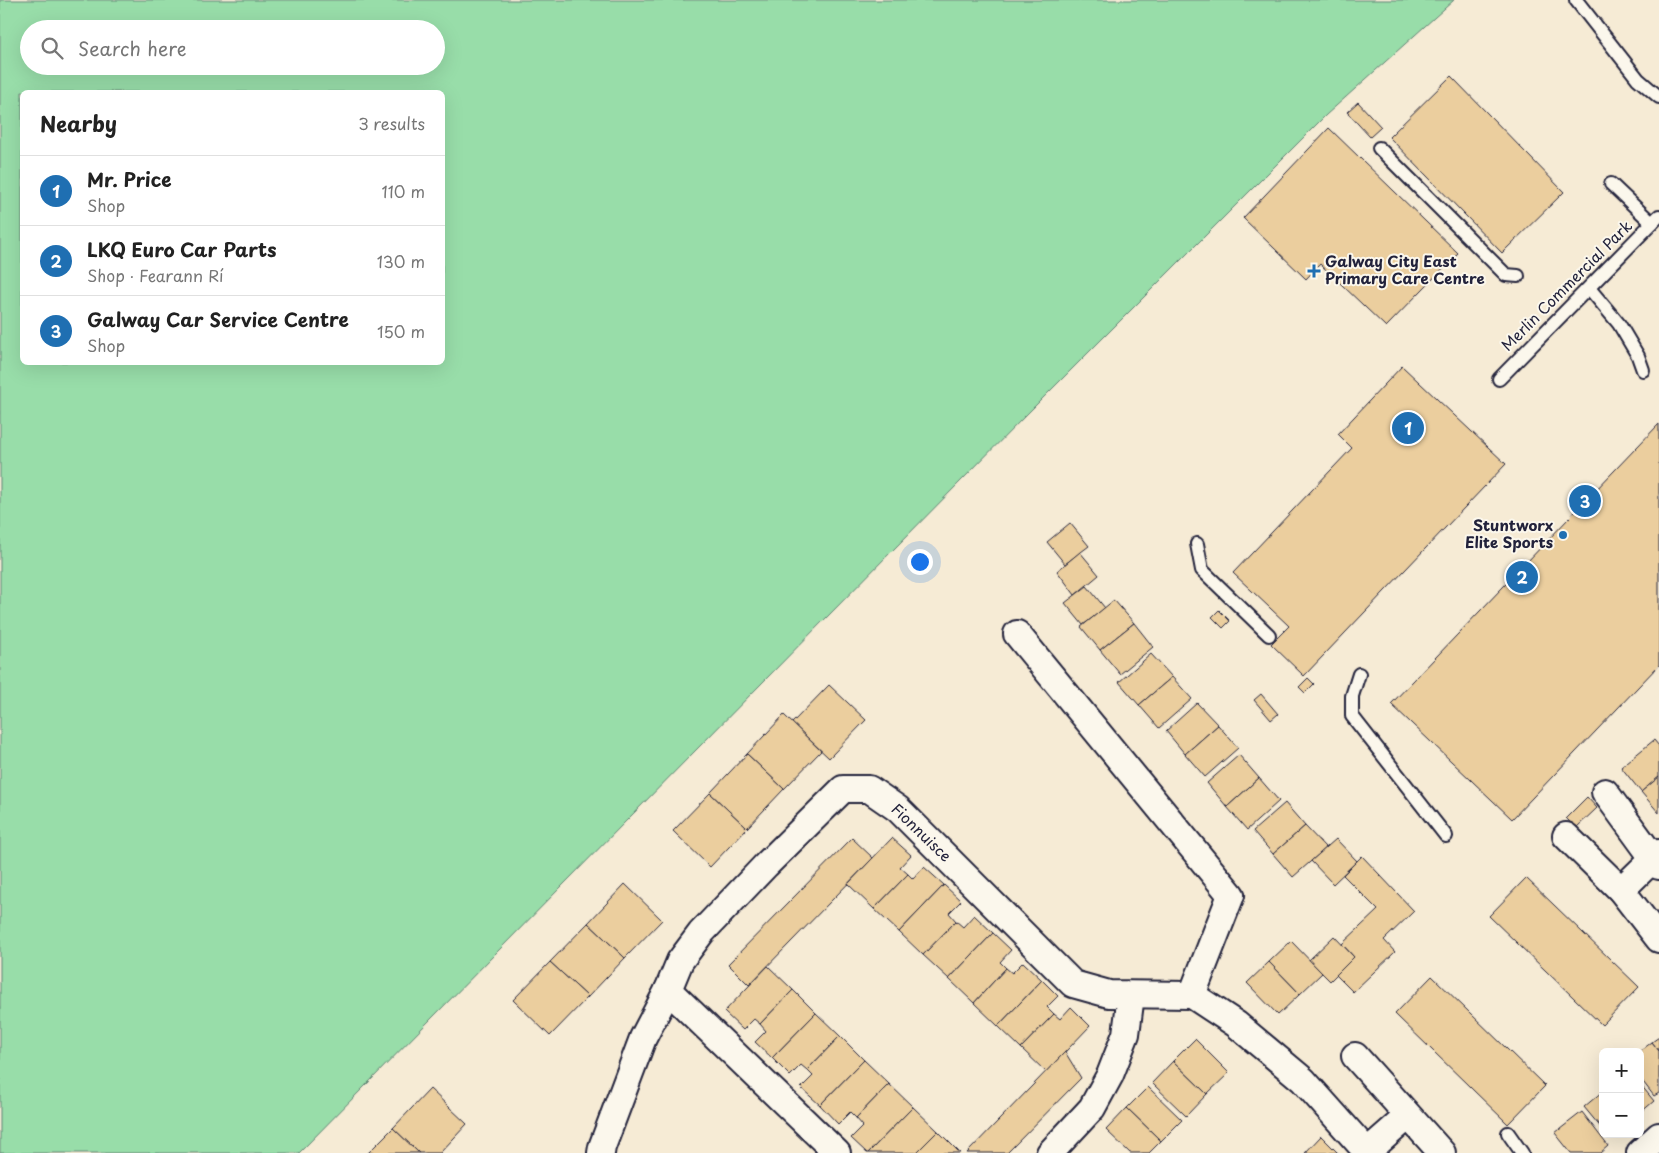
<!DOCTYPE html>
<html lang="en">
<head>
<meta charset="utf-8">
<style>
  :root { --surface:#fff; --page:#f2f2f2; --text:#222; --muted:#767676; --line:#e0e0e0; --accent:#1f6fb2 }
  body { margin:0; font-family:"Playpen Sans",sans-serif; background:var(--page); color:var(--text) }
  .controls { position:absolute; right:15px; bottom:15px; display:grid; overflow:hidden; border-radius:8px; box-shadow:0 5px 20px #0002 }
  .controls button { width:45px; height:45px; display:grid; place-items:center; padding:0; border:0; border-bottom:1px solid var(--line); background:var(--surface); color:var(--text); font:25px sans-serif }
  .you { position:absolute; left:919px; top:561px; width:18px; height:18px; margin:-12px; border:4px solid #fff; border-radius:50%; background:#1a73e8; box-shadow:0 0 0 8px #1a73e833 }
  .badge { display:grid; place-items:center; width:32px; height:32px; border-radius:50%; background:var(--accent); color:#fff; font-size:16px; font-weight:700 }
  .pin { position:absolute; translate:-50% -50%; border:2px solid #fff; box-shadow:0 1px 5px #0006 }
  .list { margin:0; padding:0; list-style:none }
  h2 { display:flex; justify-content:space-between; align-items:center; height:65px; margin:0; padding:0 20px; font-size:21px }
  h2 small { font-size:16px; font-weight:400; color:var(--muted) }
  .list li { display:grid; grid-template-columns:32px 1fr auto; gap:15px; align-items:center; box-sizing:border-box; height:70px; padding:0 20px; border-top:1px solid var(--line) }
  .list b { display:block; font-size:19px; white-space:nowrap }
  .list p { margin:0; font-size:16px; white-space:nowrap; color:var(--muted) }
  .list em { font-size:16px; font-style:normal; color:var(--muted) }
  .icon { flex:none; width:28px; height:28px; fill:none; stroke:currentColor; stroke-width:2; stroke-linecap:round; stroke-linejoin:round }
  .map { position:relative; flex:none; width:1659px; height:1153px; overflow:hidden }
  .search { position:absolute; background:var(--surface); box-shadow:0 5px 20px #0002; left:20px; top:20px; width:425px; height:55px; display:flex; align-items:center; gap:12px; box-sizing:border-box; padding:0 18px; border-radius:28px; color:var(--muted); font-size:19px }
  .panel { position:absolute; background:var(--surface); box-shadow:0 5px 20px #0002; left:20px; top:90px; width:425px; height:275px; border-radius:8px }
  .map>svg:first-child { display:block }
  .green { fill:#98dda9; stroke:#5d8072; fill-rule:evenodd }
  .building { fill:#ebce9e; stroke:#22223b }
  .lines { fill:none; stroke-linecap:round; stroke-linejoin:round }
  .lane-casing { stroke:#22223b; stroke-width:16 }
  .street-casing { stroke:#22223b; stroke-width:30 }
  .lane { stroke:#fbf7ec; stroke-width:12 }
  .street { stroke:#fbf7ec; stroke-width:26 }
  .poi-dot { fill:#1f6fb2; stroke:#fbf7ec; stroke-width:2 }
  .labels { text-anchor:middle; stroke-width:4; stroke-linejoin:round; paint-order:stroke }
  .poi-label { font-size:15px; font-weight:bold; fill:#22223b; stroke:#fbf7ec; text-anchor:start }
  .street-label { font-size:15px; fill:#22223b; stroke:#fbf7ec }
</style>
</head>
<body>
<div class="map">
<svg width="1659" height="1153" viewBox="0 0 1659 1153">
  <rect width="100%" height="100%" fill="#f6ebd5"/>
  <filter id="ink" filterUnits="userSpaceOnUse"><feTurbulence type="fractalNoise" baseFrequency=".02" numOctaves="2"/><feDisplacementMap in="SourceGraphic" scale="10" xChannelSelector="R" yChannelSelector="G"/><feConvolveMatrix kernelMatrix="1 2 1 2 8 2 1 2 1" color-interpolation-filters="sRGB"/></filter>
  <g filter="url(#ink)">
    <path class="green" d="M0,0H1454L1326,115L1027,414L299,1153H0ZM29,29H436V66H29ZM442,92V362H22V92Z"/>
    <g class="building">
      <path d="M1451,76L1564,192L1502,253L1389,137Z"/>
      <path d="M1358,102L1381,127L1370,137L1347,112Z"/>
      <path d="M1329,128L1458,253L1386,327L1320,264L1306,279L1243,218Z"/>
      <path d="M1402,366L1506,464L1304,676L1271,644L1289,626L1233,573L1352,448L1338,434Z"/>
      <path d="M1659,424V665L1512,819L1391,704Z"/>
      <path d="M1070,523L1089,546L1065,564L1047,542Z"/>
      <path d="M1080,552L1099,575L1075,595L1057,571Z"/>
      <path d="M1087,586L1105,608L1083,625L1065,603Z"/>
      <path d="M1114,600L1134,623L1100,650L1081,627Z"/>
      <path d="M1219,610L1230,621L1223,628L1212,617Z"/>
      <path d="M1134,623L1153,647L1120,674L1100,650Z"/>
      <path d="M1151,654L1172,677L1139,705L1119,682Z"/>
      <path d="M1172,677L1192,699L1159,728L1139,705Z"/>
      <path d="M1308,678L1314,684L1305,693L1299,687Z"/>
      <path d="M829,685L866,720L829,758L792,723Z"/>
      <path d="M1261,694L1278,714L1271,720L1254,700Z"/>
      <path d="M1197,703L1218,725L1185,754L1166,731Z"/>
      <path d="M784,715L821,751L784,789L747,754Z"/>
      <path d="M1218,725L1238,748L1205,777L1185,754Z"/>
      <path d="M1654,740L1659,746V777L1641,792L1621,767Z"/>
      <path d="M747,754L784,789L747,828L710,793Z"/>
      <path d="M1239,755L1259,778L1227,807L1207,783Z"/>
      <path d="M1659,777V813L1641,792Z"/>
      <path d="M1259,778L1279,801L1247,830L1227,807Z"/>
      <path d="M710,793L747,828L710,867L673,831Z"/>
      <path d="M1587,797L1597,808L1576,828L1566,818Z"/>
      <path d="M1285,803L1305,826L1273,854L1253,831Z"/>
      <path d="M1305,826L1326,848L1293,877L1273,854Z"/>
      <path d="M852,838L873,858L749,985L728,964Z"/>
      <path d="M892,838L911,855L900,867L908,874L874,909L848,884Z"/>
      <path d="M1336,839L1357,861L1333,884L1311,861Z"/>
      <path d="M1362,856L1414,911L1384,940L1395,952L1353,992L1336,975L1354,957L1342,944L1378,910L1343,875Z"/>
      <path d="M924,867L944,885L899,932L874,909L908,874L913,879Z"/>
      <path d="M1526,878L1639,987L1602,1025L1489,916Z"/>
      <path d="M625,884L662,920L625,958L588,923Z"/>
      <path d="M944,885L961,901L949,913L956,921L923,955L899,932Z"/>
      <path d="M974,915L993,933L949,979L923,955L956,921L963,927Z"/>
      <path d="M588,923L625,958L588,997L550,962Z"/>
      <path d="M993,933L1011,950L1000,962L1006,968L974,1003L949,979Z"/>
      <path d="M1334,936L1354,957L1330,981L1309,960Z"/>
      <path d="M1291,941L1322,973L1300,994L1269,962Z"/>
      <path d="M550,962L588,997L550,1036L513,1000Z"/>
      <path d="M1023,962L1042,980L998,1026L974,1003L1006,968L1012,973Z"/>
      <path d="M1269,962L1300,994L1278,1015L1247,983Z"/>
      <path d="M768,966L793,990L760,1024L754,1019L743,1030L724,1012Z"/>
      <path d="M1432,976L1545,1086L1508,1124L1395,1014Z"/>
      <path d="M1042,980L1058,996L1047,1007L1054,1014L1021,1048L998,1026Z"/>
      <path d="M793,990L816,1013L772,1058L755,1042L766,1031L760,1024Z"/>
      <path d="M1071,1007L1090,1026L1046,1072L1021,1048L1054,1014L1060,1019Z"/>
      <path d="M816,1013L840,1036L807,1070L801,1065L790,1076L772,1058Z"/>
      <path d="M840,1036L864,1060L820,1105L801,1088L813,1076L807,1070Z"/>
      <path d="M1659,1037V1051L1652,1042Z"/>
      <path d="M1195,1039L1229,1073L1207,1094L1173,1061Z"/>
      <path d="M1652,1042L1659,1051V1093L1654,1096L1640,1078L1639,1052Z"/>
      <path d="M1065,1052L1081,1078L1007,1153H967Z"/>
      <path d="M864,1060L889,1084L856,1118L850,1112L838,1124L820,1105Z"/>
      <path d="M1173,1061L1207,1094L1186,1116L1152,1083Z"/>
      <path d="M889,1084L913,1107L868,1153H867L851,1138L863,1126L856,1118Z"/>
      <path d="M1640,1084L1654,1101L1640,1113Z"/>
      <path d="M1148,1087L1182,1120L1161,1141L1127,1108Z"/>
      <path d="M430,1089L467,1124L440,1153H419L393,1128Z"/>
      <path d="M1603,1091V1130L1584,1107Z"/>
      <path d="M913,1107L938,1131L916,1153H868Z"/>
      <path d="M1127,1108L1161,1141L1149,1153H1130L1106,1130Z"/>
      <path d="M1582,1112L1608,1146L1600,1153H1571L1555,1133Z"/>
      <path d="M393,1128L419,1153H368Z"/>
      <path d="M938,1131L960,1153H916Z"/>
      <path d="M1321,1136L1338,1153H1305Z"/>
    </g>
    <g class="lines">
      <defs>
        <g id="lane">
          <path d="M1576,0L1638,79L1659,97"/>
          <path d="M1379,148L1506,275L1518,276"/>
          <path d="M1611,184L1652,223"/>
          <path d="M1589,288L1619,324L1638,356L1643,370"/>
          <path d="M1499,379L1659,216"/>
          <path d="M1197,544L1202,570L1269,635"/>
          <path d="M1359,674L1352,696V716L1446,836"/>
          <path d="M1508,1133L1522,1153"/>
        </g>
        <g id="street">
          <path d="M1017,634L1231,895L1192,995"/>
          <path d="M1605,792L1659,866"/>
          <path d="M1566,836L1621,890L1659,939"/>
          <path d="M1621,890L1659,853"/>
          <path d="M1355,1056L1442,1153"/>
          <path d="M1367,1152L1408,1116"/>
          <path d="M601,1153L602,1147L643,1038L668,990"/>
          <path d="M837,1153L668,990L680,961L701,933L766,865L843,789H869L898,809L1073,984L1109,994L1192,995L1236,1024L1303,1080L1368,1153"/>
          <path d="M1050,1153L1092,1108L1110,1075L1126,1034L1131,995"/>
          <path d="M1640,1153L1659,1136"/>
        </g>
      </defs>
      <use href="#lane" class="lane-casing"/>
      <use href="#street" class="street-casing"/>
      <use href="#lane" class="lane"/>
      <use href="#street" class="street"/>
    </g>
  </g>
  <g class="poi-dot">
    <path d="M1311.5 263.5h5v5h5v5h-5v5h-5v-5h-5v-5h5z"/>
    <circle cx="1563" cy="535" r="5"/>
  </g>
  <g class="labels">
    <g class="poi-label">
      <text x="1325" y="267">Galway City East<tspan x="1325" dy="17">Primary Care Centre</tspan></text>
      <text x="1553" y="531" text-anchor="end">Stuntworx<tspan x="1553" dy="17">Elite Sports</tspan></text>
    </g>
    <g class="street-label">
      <text transform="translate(1567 286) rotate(-45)" y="5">Merlin Commercial Park</text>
      <text transform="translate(921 833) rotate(44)" y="5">Fionnuisce</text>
    </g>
  </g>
</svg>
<div class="controls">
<button>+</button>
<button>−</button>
</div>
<div class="you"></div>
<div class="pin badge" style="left:1408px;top:428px">1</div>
<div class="pin badge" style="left:1522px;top:577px">2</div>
<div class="pin badge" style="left:1585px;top:501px">3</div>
<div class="search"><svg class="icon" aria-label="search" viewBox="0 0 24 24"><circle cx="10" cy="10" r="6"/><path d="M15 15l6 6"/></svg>Search here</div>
<section class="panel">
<h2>Nearby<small>3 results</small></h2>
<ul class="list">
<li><span class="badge">1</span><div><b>Mr. Price</b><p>Shop</p></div><em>110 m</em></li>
<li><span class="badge">2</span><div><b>LKQ Euro Car Parts</b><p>Shop · Fearann Rí</p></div><em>130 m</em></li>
<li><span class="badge">3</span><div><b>Galway Car Service Centre</b><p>Shop</p></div><em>150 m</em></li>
</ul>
</section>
</div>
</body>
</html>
